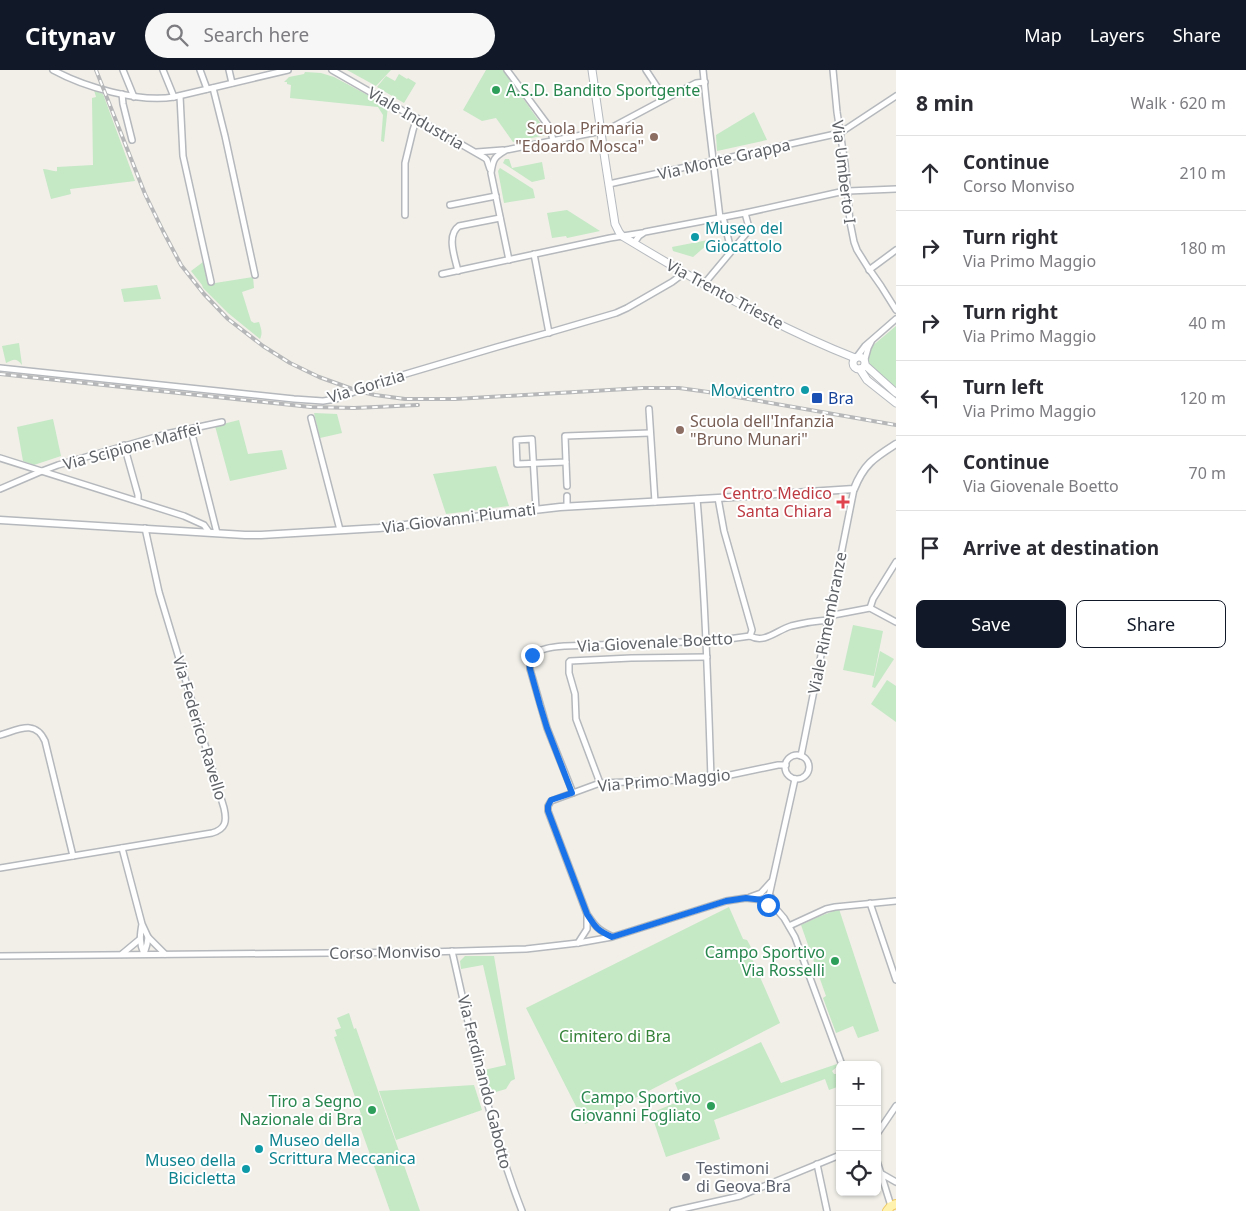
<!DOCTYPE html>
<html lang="en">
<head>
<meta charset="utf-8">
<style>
  :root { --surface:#fff; --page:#f7f7f7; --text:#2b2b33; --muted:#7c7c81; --line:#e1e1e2; --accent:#111827 }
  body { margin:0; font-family:"Noto Sans",sans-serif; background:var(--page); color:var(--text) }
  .controls { position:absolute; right:15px; bottom:15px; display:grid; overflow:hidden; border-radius:8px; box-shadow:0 1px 4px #0004 }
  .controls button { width:45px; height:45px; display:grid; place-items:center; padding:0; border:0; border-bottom:1px solid var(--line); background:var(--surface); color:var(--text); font:25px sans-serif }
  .stop { position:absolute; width:15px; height:15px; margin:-11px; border:4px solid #1a73e8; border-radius:50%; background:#fff }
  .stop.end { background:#1a73e8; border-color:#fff; box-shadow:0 1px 5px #0008 }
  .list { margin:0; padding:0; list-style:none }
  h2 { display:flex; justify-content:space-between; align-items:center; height:65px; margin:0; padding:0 20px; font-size:21px }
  h2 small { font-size:16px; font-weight:400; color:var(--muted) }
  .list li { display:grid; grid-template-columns:32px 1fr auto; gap:15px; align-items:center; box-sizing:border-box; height:75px; padding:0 20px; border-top:1px solid var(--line) }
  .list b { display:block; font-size:19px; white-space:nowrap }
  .list p { margin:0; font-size:16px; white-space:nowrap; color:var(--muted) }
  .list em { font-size:16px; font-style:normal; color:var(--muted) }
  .actions { display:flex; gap:10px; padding:15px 20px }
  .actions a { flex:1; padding:11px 0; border:1px solid var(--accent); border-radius:8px; text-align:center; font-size:18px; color:var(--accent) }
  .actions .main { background:var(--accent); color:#fff }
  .icon { flex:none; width:28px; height:28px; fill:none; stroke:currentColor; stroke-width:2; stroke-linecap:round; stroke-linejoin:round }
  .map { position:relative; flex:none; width:896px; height:1141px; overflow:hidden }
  header { display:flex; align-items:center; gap:30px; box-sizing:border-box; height:70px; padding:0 25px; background:var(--accent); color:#fff }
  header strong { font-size:24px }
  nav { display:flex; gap:28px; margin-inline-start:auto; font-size:18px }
  .search { width:350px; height:45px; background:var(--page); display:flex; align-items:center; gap:12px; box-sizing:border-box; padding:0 18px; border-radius:28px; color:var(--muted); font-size:19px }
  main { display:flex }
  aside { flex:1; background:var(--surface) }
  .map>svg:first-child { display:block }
  .green { fill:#c5e8c5 }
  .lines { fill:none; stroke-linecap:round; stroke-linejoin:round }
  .minor-casing { stroke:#b5b8bc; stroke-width:8 }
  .tertiary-casing { stroke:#b5b8bc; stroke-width:9 }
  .secondary-casing { stroke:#b6babf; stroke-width:9 }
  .primary-casing { stroke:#f2c960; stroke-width:10 }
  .minor { stroke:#fff; stroke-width:5 }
  .tertiary { stroke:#fff; stroke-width:6 }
  .secondary { stroke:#fff; stroke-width:7 }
  .primary { stroke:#fff2af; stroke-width:8 }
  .rail-casing { stroke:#b6b7b8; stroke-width:4 }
  .rail { stroke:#fff; stroke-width:2; stroke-dasharray:5.5; stroke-linecap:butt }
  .route { stroke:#1a73e8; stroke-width:6 }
  .leisure-dot { fill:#2e9e5b; stroke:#fff; stroke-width:2 }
  .education-dot { fill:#8d6e63; stroke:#fff; stroke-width:2 }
  .culture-dot { fill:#0f9aa8; stroke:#fff; stroke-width:2 }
  .transit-dot { fill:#1a4fb4; stroke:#fff; stroke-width:2 }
  .health-dot { fill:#e0444e; stroke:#fff; stroke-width:2 }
  .worship-dot { fill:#6b7280; stroke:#fff; stroke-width:2 }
  .labels { text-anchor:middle; stroke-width:4; stroke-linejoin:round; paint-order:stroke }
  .leisure-label { font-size:16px; fill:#27864d; stroke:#fff; text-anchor:end }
  .street-label { font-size:16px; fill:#5f6368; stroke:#fff }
  .education-label { font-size:16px; fill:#785e54; stroke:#fff; text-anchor:end }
  .culture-label { font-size:16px; fill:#0d838f; stroke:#fff; text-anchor:start }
  .transit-label { font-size:16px; fill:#164399; stroke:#fff; text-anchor:start }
  .health-label { font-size:16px; fill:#be3a42; stroke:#fff; text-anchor:end }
  .park-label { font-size:16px; fill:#348238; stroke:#fff }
  .worship-label { font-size:16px; fill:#5b616d; stroke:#fff; text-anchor:start }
</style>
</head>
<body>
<header>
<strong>Citynav</strong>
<div class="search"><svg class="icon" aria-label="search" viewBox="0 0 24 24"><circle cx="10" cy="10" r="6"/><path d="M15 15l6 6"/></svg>Search here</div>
<nav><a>Map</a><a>Layers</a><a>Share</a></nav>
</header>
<main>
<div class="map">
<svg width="896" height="1141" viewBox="0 0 896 1141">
  <rect width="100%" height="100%" fill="#f1efe8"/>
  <g class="green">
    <path d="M347,0H391L376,16Z"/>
    <path d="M486,0H503L546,61V65L513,72L496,48L482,51L463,40Z"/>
    <path d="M305,2L321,3L334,7L388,36L384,72L381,71L383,45L378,37L290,28L291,15L287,14V12H284L289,7L304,4Z"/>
    <path d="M399,4L407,9L408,8L416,13L404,33L377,17L386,6L395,11Z"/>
    <path d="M94,20L103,24L135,111L70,119L71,124L51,129L43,99C47,99 54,102 57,101V97L93,95L92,28L96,27Z"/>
    <path d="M754,42L767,70L717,81L716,65Z"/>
    <path d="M505,89H509L512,98L542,92L545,109L532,112L503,93Z"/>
    <path d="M500,98L533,119L535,128L504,133L498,101Z"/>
    <path d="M567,140L600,161L567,168L566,166L552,168L547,143Z"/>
    <path d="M708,170V174L693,187L673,181L672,177Z"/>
    <path d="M203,192L205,194L209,214L253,207L254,218L242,222L251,251L254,253L259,252C261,258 263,263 260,269L228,243L203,218L202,215L191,201Z"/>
    <path d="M157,215L161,229L124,232L121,219Z"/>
    <path d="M896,256V320C884,309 860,296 871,277Z"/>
    <path d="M19,273L22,295C16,287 13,290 6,293L2,276Z"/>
    <path d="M314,343L337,344L342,363L320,368Z"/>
    <path d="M53,349L61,386L34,395L23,391L17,357Z"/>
    <path d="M239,350L248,384L282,380L287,399L230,411L215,356Z"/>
    <path d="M496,396L509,436L446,444L433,404Z"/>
    <path d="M853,555L883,561L874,606L843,600Z"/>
    <path d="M880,581L894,589L875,618L872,617Z"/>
    <path d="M887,610L896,616V652L871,634Z"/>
    <path d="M729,837L743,869L747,870L752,879L750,884L780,953L585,1054L526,938Z"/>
    <path d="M839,839L879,961L858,968L853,956L836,963L823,928L826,926L801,855L818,847Z"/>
    <path d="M465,886H494L515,1009L511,1011L506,1019L489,1024L484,1000L506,995L483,895L461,899L460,891Z"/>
    <path d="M349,943L354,959L356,958L420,1141H390L356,1045L361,1044L334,967L337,966L335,960L341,958L337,948Z"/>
    <path d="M761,972L781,1013L837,994L838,996L832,1001L834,1004H840V1016L829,1020L825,1009L714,1050L720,1069L666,1087L651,1043L682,1030L675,1013Z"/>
    <path d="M474,1015L482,1040L396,1070L379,1021Z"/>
  </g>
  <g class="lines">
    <defs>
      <g id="minor">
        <path d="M53,0C84,17 139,33 174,27L288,0"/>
        <path d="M123,0L134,27"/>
        <path d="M163,0L174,27"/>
        <path d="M200,0L207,19"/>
        <path d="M229,0L232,13"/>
        <path d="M332,0L485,88L487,90L490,99"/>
        <path d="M507,0L550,58L553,70"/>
        <path d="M646,0L665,29L696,13L705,12"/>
        <path d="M703,0L707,39L720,148"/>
        <path d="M833,0L837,42L845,94L850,152L854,172L857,180L867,196L881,216L896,240"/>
        <path d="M213,18L225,66L255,205"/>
        <path d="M122,24L123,34L132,70"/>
        <path d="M180,26L183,86L211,212"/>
        <path d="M477,82L503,80"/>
        <path d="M609,114L840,63L896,26"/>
        <path d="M848,121L896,119"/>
        <path d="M450,135L496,126"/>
        <path d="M405,145V93L413,60L417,48"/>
        <path d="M723,147L731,180"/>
        <path d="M634,173L639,166L645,162L745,143L840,122"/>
        <path d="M534,184L549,263"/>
        <path d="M509,190L491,103C493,89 494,87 506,80L607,60L665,29"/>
        <path d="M869,200L896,180"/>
        <path d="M458,201C455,188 446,165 459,156L500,148"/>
        <path d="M442,204L610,168L642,163"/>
        <path d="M704,214L750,159L748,154L745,143"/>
        <path d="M856,288L865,276L896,249"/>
        <path d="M865,289L868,278L871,272"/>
        <path d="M0,298L294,329L323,331L336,329L382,311L497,277L551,262L616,243L627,238L672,212L684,203"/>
        <path d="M649,339L655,432"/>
        <path d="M311,348L340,460"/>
        <path d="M192,364L217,463"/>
        <path d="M124,375L138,425V431"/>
        <path d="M0,388L184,446L204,455L209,462"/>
        <path d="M566,392L567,416"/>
        <path d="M0,419L42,401L58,395L166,364L222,352"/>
        <path d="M567,426V436"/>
        <path d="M718,428L724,461L752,560L750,566"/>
        <path d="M697,429C705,522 708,615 711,709"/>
        <path d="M536,439L532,369L516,370L517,394L566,392L565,366L650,363"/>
        <path d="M870,538L873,529L896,492"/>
        <path d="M828,546L870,538L896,552"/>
        <path d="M0,665C18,660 35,649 45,671L73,786"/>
        <circle cx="797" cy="697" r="12"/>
        <path d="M801,686L854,419"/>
        <path d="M600,713L576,649L575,624L569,603V592L570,591L631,588L707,587"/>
        <path d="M573,723L547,658L530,599V587C539,578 553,577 565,576L714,571L750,566C765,574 777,560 791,556C803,553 816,551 828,550"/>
        <path d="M122,778L142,854L148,867L147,874L144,884C139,873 140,865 142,854"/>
        <path d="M0,798L212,763C226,759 227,751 224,738L159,522L145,458"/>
        <circle cx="768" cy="830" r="4.5"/>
        <path d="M769,826L795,709"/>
        <path d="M750,827L761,823L771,812"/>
        <path d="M771,833L784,848L795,867L842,995"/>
        <path d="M870,833L896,910"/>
        <path d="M789,856L826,839L835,837L896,831"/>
        <path d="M611,866C598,860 595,856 587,844L548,741V736L551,731L600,713L711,709L778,695H786"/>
        <path d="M148,867L165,884"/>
        <path d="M578,873L587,859V847"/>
        <path d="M452,881C472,968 489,1057 522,1141"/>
        <path d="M122,884L140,869"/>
        <path d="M0,886L429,882L526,879L578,873L612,867L726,831L746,828L763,830"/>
        <path d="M877,1064L896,1036"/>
        <path d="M877,1091L891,1136"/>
        <path d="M817,1094L827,1141"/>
        <path d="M882,1104L896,1112"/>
        <path d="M673,1141L740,1126L840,1085"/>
      </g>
      <path id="tertiary" d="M0,450L245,465H261L379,458L560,437L718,428L854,419C864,394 874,388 896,374"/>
      <g id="secondary">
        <path d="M592,0L605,90L615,154L619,162L622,166C697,211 773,256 855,288"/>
        <circle cx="859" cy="293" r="6"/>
        <path d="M865,295L896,323"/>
        <path d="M860,299L867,310L896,333"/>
      </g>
      <path id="primary" d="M887,1141L891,1136L896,1134"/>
    </defs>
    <use href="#minor" class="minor-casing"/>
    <use href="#tertiary" class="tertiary-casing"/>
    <use href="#secondary" class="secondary-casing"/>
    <use href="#primary" class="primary-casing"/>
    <use href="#minor" class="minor"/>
    <use href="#tertiary" class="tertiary"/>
    <use href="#secondary" class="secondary"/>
    <use href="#primary" class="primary"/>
    <defs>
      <g id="rail">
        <path d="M96,0L145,124L163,161L181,195L204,224L228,249L263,276L290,293L319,307L358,321L375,325L405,329H455L643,318H679L708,322L896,355"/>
        <path d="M0,304L311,337L354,338L418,335"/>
      </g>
    </defs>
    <use href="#rail" class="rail-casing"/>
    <use href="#rail" class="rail"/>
  </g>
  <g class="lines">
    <path class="route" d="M532,585L529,590L530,599L540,635L547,658L572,723L551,730L548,736V741L587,844C596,858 597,860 612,867L726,831L746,828L763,830L765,834L768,835"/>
  </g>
  <g class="leisure-dot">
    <circle cx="496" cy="20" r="5"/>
    <circle cx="835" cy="891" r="5"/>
    <circle cx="711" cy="1036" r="5"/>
    <circle cx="372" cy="1040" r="5"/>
  </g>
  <g class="education-dot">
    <circle cx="654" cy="67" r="5"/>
    <circle cx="680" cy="360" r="5"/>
  </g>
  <g class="culture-dot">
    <circle cx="695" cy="167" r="5"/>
    <circle cx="805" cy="320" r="5"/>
    <circle cx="259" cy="1079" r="5"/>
    <circle cx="246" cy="1099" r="5"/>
  </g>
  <rect class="transit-dot" x="811" y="322" width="12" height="12" rx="2.5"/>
  <path class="health-dot" d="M840.5 424.5h5v5h5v5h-5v5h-5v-5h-5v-5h5z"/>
  <circle class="worship-dot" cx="686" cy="1107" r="5"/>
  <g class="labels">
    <g class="leisure-label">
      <text x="506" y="26" text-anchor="start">A.S.D. Bandito Sportgente</text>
      <text x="825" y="888">Campo Sportivo<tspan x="825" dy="18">Via Rosselli</tspan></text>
      <text x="701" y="1033">Campo Sportivo<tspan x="701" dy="18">Giovanni Fogliato</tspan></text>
      <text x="362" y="1037">Tiro a Segno<tspan x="362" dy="18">Nazionale di Bra</tspan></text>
    </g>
    <g class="street-label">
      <text transform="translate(416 48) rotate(30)" y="6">Viale Industria</text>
      <text transform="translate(724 89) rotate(-13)" y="6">Via Monte Grappa</text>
      <text transform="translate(844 102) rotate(83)" y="6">Via Umberto I</text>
      <text transform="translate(725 224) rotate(28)" y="6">Via Trento Trieste</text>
      <text transform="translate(366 316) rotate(-17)" y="6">Via Gorizia</text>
      <text transform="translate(132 376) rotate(-15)" y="6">Via Scipione Maffei</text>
      <text transform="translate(459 448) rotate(-7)" y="6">Via Giovanni Piumati</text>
      <text transform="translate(827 553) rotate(-79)" y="6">Viale Rimembranze</text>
      <text transform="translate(655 572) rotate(-3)" y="6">Via Giovenale Boetto</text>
      <text transform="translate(200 658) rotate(73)" y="6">Via Federico Ravello</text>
      <text transform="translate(664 710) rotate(-5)" y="6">Via Primo Maggio</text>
      <text transform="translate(385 882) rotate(-1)" y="6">Corso Monviso</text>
      <text transform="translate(485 1012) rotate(76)" y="6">Via Ferdinando Gabotto</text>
    </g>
    <g class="education-label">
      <text x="644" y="64">Scuola Primaria<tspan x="644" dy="18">"Edoardo Mosca"</tspan></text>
      <text x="690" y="357" text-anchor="start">Scuola dell'Infanzia<tspan x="690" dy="18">"Bruno Munari"</tspan></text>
    </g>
    <g class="culture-label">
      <text x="705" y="164">Museo del<tspan x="705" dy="18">Giocattolo</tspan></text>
      <text x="795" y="326" text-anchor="end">Movicentro</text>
      <text x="269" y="1076">Museo della<tspan x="269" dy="18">Scrittura Meccanica</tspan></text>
      <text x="236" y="1096" text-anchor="end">Museo della<tspan x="236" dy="18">Bicicletta</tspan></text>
    </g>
    <g class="transit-label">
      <text x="828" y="334">Bra</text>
    </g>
    <g class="health-label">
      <text x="832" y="429">Centro Medico<tspan x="832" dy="18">Santa Chiara</tspan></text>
    </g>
    <g class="park-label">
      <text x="615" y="972">Cimitero di Bra</text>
    </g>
    <g class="worship-label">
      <text x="696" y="1104">Testimoni<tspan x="696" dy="18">di Geova Bra</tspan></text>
    </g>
  </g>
</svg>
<div class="controls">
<button>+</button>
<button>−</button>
<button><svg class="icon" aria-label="locate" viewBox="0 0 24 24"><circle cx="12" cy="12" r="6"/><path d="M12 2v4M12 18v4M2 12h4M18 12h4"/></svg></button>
</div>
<div class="stop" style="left:768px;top:835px"></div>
<div class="stop end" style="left:532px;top:585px"></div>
</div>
<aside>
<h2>8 min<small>Walk · 620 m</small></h2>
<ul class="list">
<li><svg class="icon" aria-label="ahead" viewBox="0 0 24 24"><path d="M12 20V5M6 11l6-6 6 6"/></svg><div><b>Continue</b><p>Corso Monviso</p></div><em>210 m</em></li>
<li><svg class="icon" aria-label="right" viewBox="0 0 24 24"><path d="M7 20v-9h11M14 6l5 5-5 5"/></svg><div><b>Turn right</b><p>Via Primo Maggio</p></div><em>180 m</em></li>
<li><svg class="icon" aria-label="right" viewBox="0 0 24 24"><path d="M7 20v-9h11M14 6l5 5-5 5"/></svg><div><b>Turn right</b><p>Via Primo Maggio</p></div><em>40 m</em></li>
<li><svg class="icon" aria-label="left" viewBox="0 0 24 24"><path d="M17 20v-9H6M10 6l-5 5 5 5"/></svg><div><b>Turn left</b><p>Via Primo Maggio</p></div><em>120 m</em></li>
<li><svg class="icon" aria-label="ahead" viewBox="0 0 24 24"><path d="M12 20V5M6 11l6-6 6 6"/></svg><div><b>Continue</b><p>Via Giovenale Boetto</p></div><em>70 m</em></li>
<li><svg class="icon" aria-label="arrive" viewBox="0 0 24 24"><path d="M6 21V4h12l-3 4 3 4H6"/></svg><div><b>Arrive at destination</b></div></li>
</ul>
<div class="actions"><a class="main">Save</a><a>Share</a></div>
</aside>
</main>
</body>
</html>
